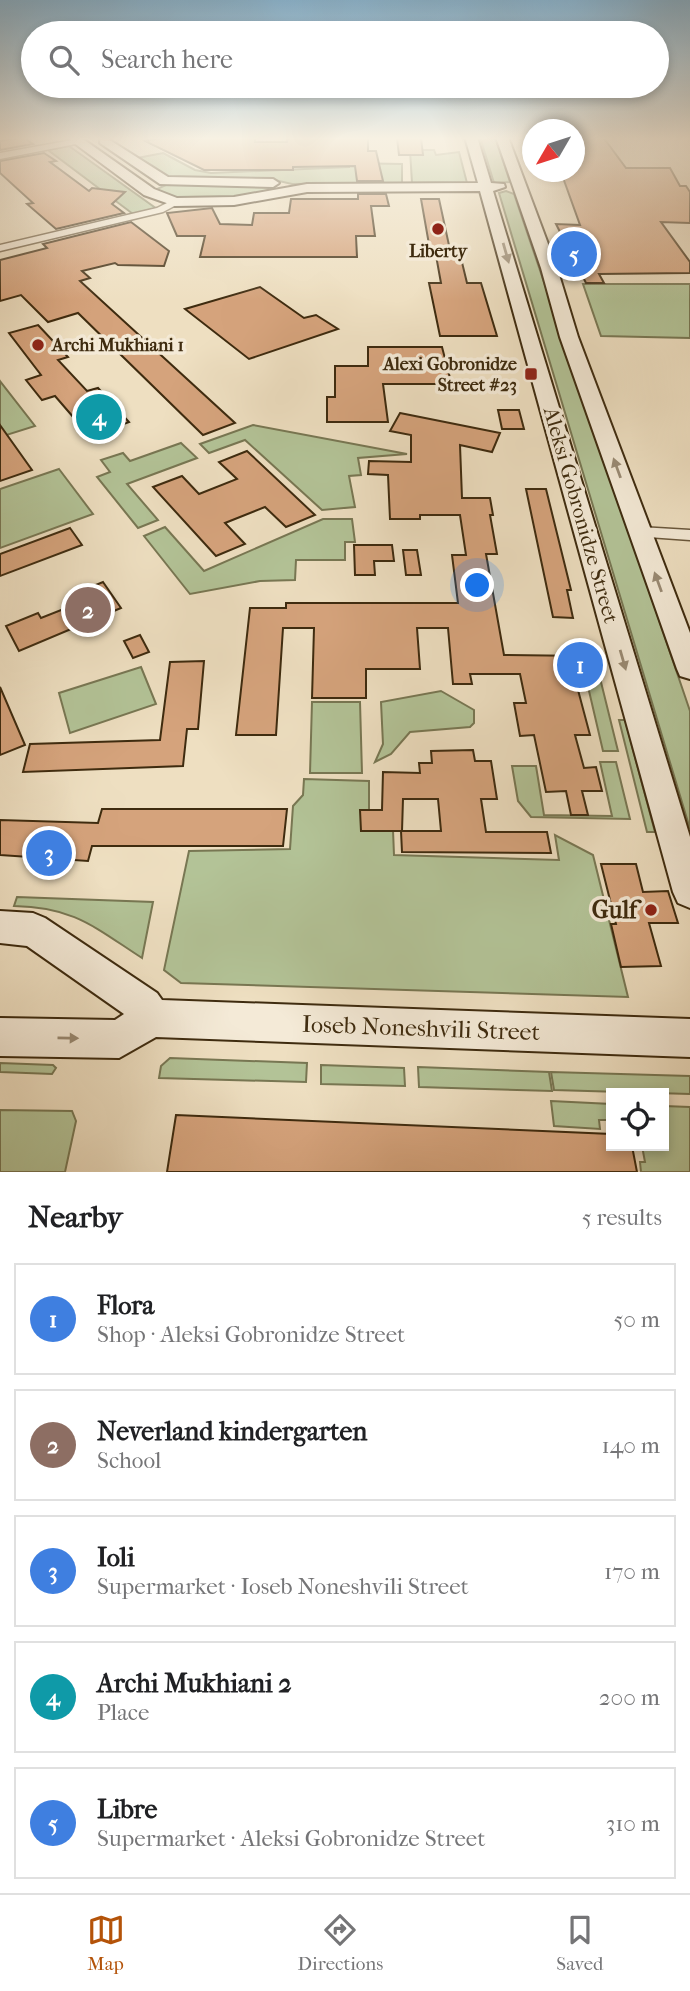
<!DOCTYPE html>
<html lang="en">
<head>
<meta charset="utf-8">
<style>
  :root { --surface:#fff; --page:#f6f6f6; --text:#202124; --muted:#757577; --line:#e0e0e0; --accent:#b45309 }
  body { margin:0; font-family:"IM FELL French Canon",serif; background:var(--page); color:var(--text) }
  .controls { position:absolute; right:21px; bottom:21px; display:grid; overflow:hidden; border-radius:0px; box-shadow:0 4px 10px #0003 }
  .controls button { width:63px; height:63px; display:grid; place-items:center; padding:0; border:0; border-bottom:2px solid var(--line); background:var(--surface); color:var(--text); font:35px sans-serif }
  .compass { position:absolute; left:522px; top:119px; width:63px; height:63px; border-radius:50%; background:var(--surface); box-shadow:0 4px 10px #0003; rotate:231deg }
  .you { position:absolute; left:478px; top:586px; width:24px; height:24px; margin:-18px; border:5px solid #fff; border-radius:50%; background:#1a73e8; box-shadow:0 0 0 10px #1a73e833 }
  .badge { display:grid; place-items:center; width:46px; height:46px; border-radius:50%; background:var(--accent); color:#fff; font-size:23px; font-weight:700 }
  .pin { position:absolute; translate:-50% -50%; border:4px solid #fff; box-shadow:0 2px 7px #0006 }
  .list { margin:0; padding:0; list-style:none }
  h2 { display:flex; justify-content:space-between; align-items:center; height:91px; margin:0; padding:0 28px; font-size:30px }
  h2 small { font-size:23px; font-weight:400; color:var(--muted) }
  .list li { display:grid; grid-template-columns:46px 1fr auto; gap:21px; align-items:center; box-sizing:border-box; height:112px; margin:0 14px 14px; padding:0 14px; border:2px solid var(--line); border-radius:0px }
  .list b { display:block; font-size:26px; white-space:nowrap }
  .list p { margin:0; font-size:23px; white-space:nowrap; color:var(--muted) }
  .list em { font-size:23px; font-style:normal; color:var(--muted) }
  .icon { flex:none; width:38px; height:38px; fill:none; stroke:currentColor; stroke-width:2; stroke-linecap:round; stroke-linejoin:round }
  .map { position:relative; flex:none; width:690px; height:1172px; overflow:hidden }
  .search { position:absolute; background:var(--surface); box-shadow:0 4px 10px #0003; left:21px; right:21px; top:21px; height:77px; display:flex; align-items:center; gap:18px; box-sizing:border-box; padding:0 24px; border-radius:38px; color:var(--muted); font-size:26px }
  .sheet { height:721px; background:var(--surface) }
  nav { display:flex; justify-content:space-around; align-items:center; box-sizing:border-box; height:98px; border-top:2px solid var(--line); background:var(--surface); font-size:19px; color:var(--muted) }
  nav a { display:grid; justify-items:center; gap:4px }
  nav .on { color:var(--accent) }
  .map>svg:first-child { display:block }
  .green { fill:#b3c397; stroke:#787753; stroke-width:2 }
  .building { fill:#d5a37c; stroke:#3e2b0f; stroke-width:2; fill-rule:evenodd }
  .lines { fill:none; stroke-linecap:round; stroke-linejoin:round }
  .street-casing { stroke:#6a583c; stroke-width:3 }
  .secondary-casing { stroke:#3e2b0f; stroke-width:4 }
  .street { fill:#f4ead7; fill-rule:evenodd }
  .secondary { fill:#f4ead7; fill-rule:evenodd }
  .oneway { fill:#998a73 }
  .poi-dot { fill:#8f2418; stroke:#f4ead7; stroke-width:2.5 }
  .labels { text-anchor:middle; stroke-width:7; stroke-linejoin:round; paint-order:stroke }
  .far-poi-label { font-size:18px; font-weight:bold; fill:#3e2b0f; stroke:#f4ead7 }
  .street-label { font-size:21px; fill:#3e2b0f; stroke:#f4ead7 }
  .near-poi-label { font-size:24px; font-weight:bold; fill:#3e2b0f; stroke:#f4ead7; text-anchor:end }
  .near-street-label { font-size:24px; fill:#3e2b0f; stroke:#f4ead7 }
</style>
</head>
<body>
<div class="map">
<svg width="690" height="1172" viewBox="0 0 690 1172">
  <rect width="100%" height="100%" fill="#eedfc1"/>
  <filter id="stains"><feTurbulence type="fractalNoise" baseFrequency=".00286" numOctaves="4"/><feColorMatrix values="0 0 0 0 .2 0 0 0 0 .09 0 0 0 0 .02 0 0 0 .5 -.17"/></filter>
  <radialGradient id="worn" r=".72"><stop offset=".6" stop-color="#630" stop-opacity="0"/><stop offset="1" stop-color="#630" stop-opacity=".3"/></radialGradient>
  <g class="green">
    <path d="M480,137H495L510,182L494,183Z"/>
    <path d="M69,146L157,209L133,214L48,150Z"/>
    <path d="M410,150H434L436,155L459,152L467,183H412Z"/>
    <path d="M163,153L195,170L211,173L349,167V163L402,164V183L292,184L266,178H167L137,158Z"/>
    <path d="M168,184H236L269,187L268,190C246,197 174,208 157,189Z"/>
    <path d="M506,191L514,194L690,711V829L499,193Z"/>
    <path d="M583,284H690V338L601,336Z"/>
    <path d="M0,381L35,426L0,437Z"/>
    <path d="M253,425L407,454L358,458L361,475L349,476L355,507L322,510L245,440L209,453L200,444Z"/>
    <path d="M181,443L197,458L127,484L158,520L138,528L97,477L110,472L101,460L123,453L130,461Z"/>
    <path d="M59,469L93,514L0,548V489Z"/>
    <path d="M323,519H352L355,542H345V560H296L295,580L260,581L190,594L144,536L165,527L204,571Z"/>
    <path d="M141,667L156,704L70,733L59,693Z"/>
    <path d="M586,678H600L618,751H603Z"/>
    <path d="M441,691L474,710V723L470,727L410,732L391,754L375,762L383,744L381,702Z"/>
    <path d="M312,702H360L362,773H310Z"/>
    <path d="M619,720H625L655,832H647Z"/>
    <path d="M600,762H616L630,819L531,817L518,801L512,766H536L544,815L612,816Z"/>
    <path d="M304,779L369,781V828L393,830L394,855L559,860L555,835L593,855L628,997L181,983L164,970L189,851L290,849L293,806L303,795Z"/>
    <path d="M17,897L153,902L142,958C94,927 74,907 14,906Z"/>
    <path d="M170,1058L307,1063L306,1082L159,1078L161,1066Z"/>
    <path d="M0,1063L53,1065L56,1068L52,1074L0,1072Z"/>
    <path d="M321,1065L404,1068L405,1086L321,1084Z"/>
    <path d="M418,1067L549,1072L552,1091L419,1087Z"/>
    <path d="M551,1072L690,1076V1094L554,1090Z"/>
    <path d="M551,1101L611,1104V1120H599L600,1129L554,1126Z"/>
    <path d="M664,1106L690,1107V1172H641L640,1162H645L642,1146H664Z"/>
    <path d="M0,1110L72,1111L76,1121L65,1172H0Z"/>
  </g>
  <g class="building">
    <path d="M23,137L33,144L0,150V141Z"/>
    <path d="M166,137H255V142H287L288,137H368V151H376L383,181H357L355,166L293,167V170H204L145,141Z"/>
    <path d="M575,137H603L626,168H670L680,186H686L690,192V223L661,222L690,262V273L599,274L604,283H586L556,224L580,225L561,172H575Z"/>
    <path d="M397,138H421L423,155H399Z"/>
    <path d="M44,153L56,161L50,162L89,191L92,188L125,192L112,204L124,213L56,229L27,204L33,203L0,173V161Z"/>
    <path d="M358,194H386L389,206H371L375,236H356L357,257H200L205,236H177L167,213L212,208L220,224L252,225L254,213H289L291,199H358Z"/>
    <path d="M421,199H439L450,250H459L467,283H481L497,336H440L429,283H441L435,250H430Z"/>
    <path d="M131,222L169,251L164,266L118,265L115,263L82,271L90,278L80,281L235,423L203,435L78,313L48,322L21,295L0,301V260L47,248L43,244Z"/>
    <path d="M260,287L304,318L316,315L338,329L249,359L185,309Z"/>
    <path d="M38,325L68,357L58,360L87,391L98,388L129,422L115,427L119,431L93,440L55,396L42,400L26,380L41,375L9,333Z"/>
    <path d="M368,347H442L450,378H446L447,384H383L388,422H327V397H335V366H368Z"/>
    <path d="M498,410H519L524,429H502Z"/>
    <path d="M400,413L500,433L492,452L460,445L462,498H490L493,515H490L497,554H486L504,655L585,656L590,675H574L590,735H575L584,768L596,767L602,791H582L588,815H571L566,791L546,792L534,735L520,736L514,703H526L520,674H470L472,684H453L448,628H417L420,669H366V698H312L314,628H283L276,735H236L250,608H286V603H458L452,555H466L460,515H420V519H390L388,475L368,474L369,461L411,462V435L390,431Z"/>
    <path d="M0,425L32,470L0,481Z"/>
    <path d="M247,451L315,515L286,527L265,507L225,523L245,544L216,556L153,487L182,476L199,494L237,479L219,462Z"/>
    <path d="M526,489H546L571,590H567L573,618L553,617Z"/>
    <path d="M70,528L82,545L0,576V554Z"/>
    <path d="M354,545H392L394,561H374L375,575H355Z"/>
    <path d="M403,550H417L421,575H406Z"/>
    <path d="M103,582L121,608L19,651L6,626L38,613L41,618L74,605L69,596Z"/>
    <path d="M140,635L149,652L133,658L124,641Z"/>
    <path d="M204,661L198,729H187L183,766L23,772L30,744L160,740L170,662Z"/>
    <path d="M0,687L25,745L0,755Z"/>
    <path d="M473,750L475,761H491L497,799H481L486,832H547L551,853L402,852L401,831H361L360,810H382L383,772L420,773L419,763H432L431,751ZM403,799H438L441,831H402Z"/>
    <path d="M102,809H287L283,846H92L88,861L0,855V820L98,823Z"/>
    <path d="M601,864H636L643,892L668,891L678,923H649L661,966L621,967L611,924H616Z"/>
    <path d="M176,1115L611,1134V1146H632L637,1172H167Z"/>
  </g>
  <g class="lines">
    <defs>
      <g id="street">
        <path d="M78,139L81,143L0,159V153Z"/>
        <path d="M175,199L178,200V204L163,212L0,251V245L157,208Z"/>
        <path d="M640,527L690,530V540L634,536L632,532L634,528Z"/>
      </g>
      <g id="secondary">
        <path d="M66,137H80L154,189L177,198L234,197L307,184L478,183L465,137H477L491,183L504,184L505,187L493,191L690,837V908L678,903L673,892L480,191L307,192L234,205L175,206L144,195Z"/>
        <path d="M496,137H508L557,268L578,337L690,633V679L680,676L677,669L560,337L541,268Z"/>
        <path d="M100,139H108L168,177L273,179L279,183L273,187L160,184L100,143Z"/>
        <path d="M0,911L33,913L45,918L157,993L162,1000L690,1019V1057L156,1037L119,1058L0,1056V1018L115,1020L124,1014L27,946L0,943Z"/>
      </g>
    </defs>
    <use href="#street" class="street-casing"/>
    <use href="#secondary" class="secondary-casing"/>
    <use href="#street" class="street"/>
    <use href="#secondary" class="secondary"/>
  </g>
  <defs><path id="oneway-solid" d="M-6-.8H1V-3.2L6.5 0L1 3.2V.8H-6Z" transform="scale(1.75)"/></defs>
  <g class="oneway">
    <use href="#oneway-solid" transform="translate(506 253) rotate(74)"/>
    <use href="#oneway-solid" transform="translate(617 468) rotate(-110)"/>
    <use href="#oneway-solid" transform="translate(658 582) rotate(-110)"/>
    <use href="#oneway-solid" transform="translate(623 660) rotate(74)"/>
    <use href="#oneway-solid" transform="translate(68 1038) rotate(1)"/>
  </g>
  <linearGradient id="sky" x2="0" y2="1"><stop stop-color="#89b7d5"/><stop offset="0.46" stop-color="#f7f1e3"/><stop offset="1" stop-color="#f7f1e3" stop-opacity="0"/></linearGradient>
  <rect width="690" height="301" fill="url(#sky)"/>
  <g class="poi-dot">
    <circle cx="438" cy="229" r="7"/>
    <circle cx="38" cy="345" r="7"/>
    <rect x="524" y="367" width="14" height="14" rx="3.5"/>
    <circle cx="651" cy="910" r="7"/>
  </g>
  <g class="labels">
    <g class="far-poi-label">
      <text x="438" y="257">Liberty</text>
      <text x="52" y="351" text-anchor="start">Archi Mukhiani 1</text>
      <text x="517" y="370" text-anchor="end">Alexi Gobronidze<tspan x="517" dy="21">Street #23</tspan></text>
    </g>
    <g class="street-label">
      <text transform="translate(581 515) rotate(74)" y="7">Aleksi Gobronidze Street</text>
    </g>
    <g class="near-poi-label">
      <text x="637" y="918">Gulf</text>
    </g>
    <g class="near-street-label">
      <text transform="translate(421 1028) rotate(2)" y="8">Ioseb Noneshvili Street</text>
    </g>
  </g>
  <rect width="100%" height="100%" filter="url(#stains)"/>
  <rect width="100%" height="100%" fill="url(#worn)"/>
</svg>
<div class="controls">
<button><svg class="icon" aria-label="locate" viewBox="0 0 24 24"><circle cx="12" cy="12" r="6"/><path d="M12 2v4M12 18v4M2 12h4M18 12h4"/></svg></button>
</div>
<svg class="compass" viewBox="-18 -18 36 36"><path d="M0-13l5 13h-10z" fill="#e53935"/><path d="M0 13l5-13h-10z" fill="#757577"/></svg>
<div class="you"></div>
<div class="pin badge" style="left:580px;top:665px;background:#3f7fe0">1</div>
<div class="pin badge" style="left:88px;top:610px;background:#8d6e63">2</div>
<div class="pin badge" style="left:49px;top:853px;background:#3f7fe0">3</div>
<div class="pin badge" style="left:99px;top:417px;background:#0f9aa8">4</div>
<div class="pin badge" style="left:574px;top:254px;background:#3f7fe0">5</div>
<div class="search"><svg class="icon" aria-label="search" viewBox="0 0 24 24"><circle cx="10" cy="10" r="6"/><path d="M15 15l6 6"/></svg>Search here</div>
</div>
<section class="sheet">
<h2>Nearby<small>5 results</small></h2>
<ul class="list">
<li><span class="badge" style="background:#3f7fe0">1</span><div><b>Flora</b><p>Shop · Aleksi Gobronidze Street</p></div><em>50 m</em></li>
<li><span class="badge" style="background:#8d6e63">2</span><div><b>Neverland kindergarten</b><p>School</p></div><em>140 m</em></li>
<li><span class="badge" style="background:#3f7fe0">3</span><div><b>Ioli</b><p>Supermarket · Ioseb Noneshvili Street</p></div><em>170 m</em></li>
<li><span class="badge" style="background:#0f9aa8">4</span><div><b>Archi Mukhiani 2</b><p>Place</p></div><em>200 m</em></li>
<li><span class="badge" style="background:#3f7fe0">5</span><div><b>Libre</b><p>Supermarket · Aleksi Gobronidze Street</p></div><em>310 m</em></li>
</ul>
</section>
<nav>
<a class="on"><svg class="icon" aria-label="map" viewBox="0 0 24 24"><path d="M3 6l6-2 6 2 6-2v14l-6 2-6-2-6 2zM9 4v14M15 6v14"/></svg>Map</a>
<a><svg class="icon" aria-label="directions" viewBox="0 0 24 24"><path d="M12 3l9 9-9 9-9-9zM9 14v-3h6M13 9l2 2-2 2"/></svg>Directions</a>
<a><svg class="icon" aria-label="saved" viewBox="0 0 24 24"><path d="M7 4h10v16l-5-4-5 4z"/></svg>Saved</a>
</nav>
</body>
</html>
